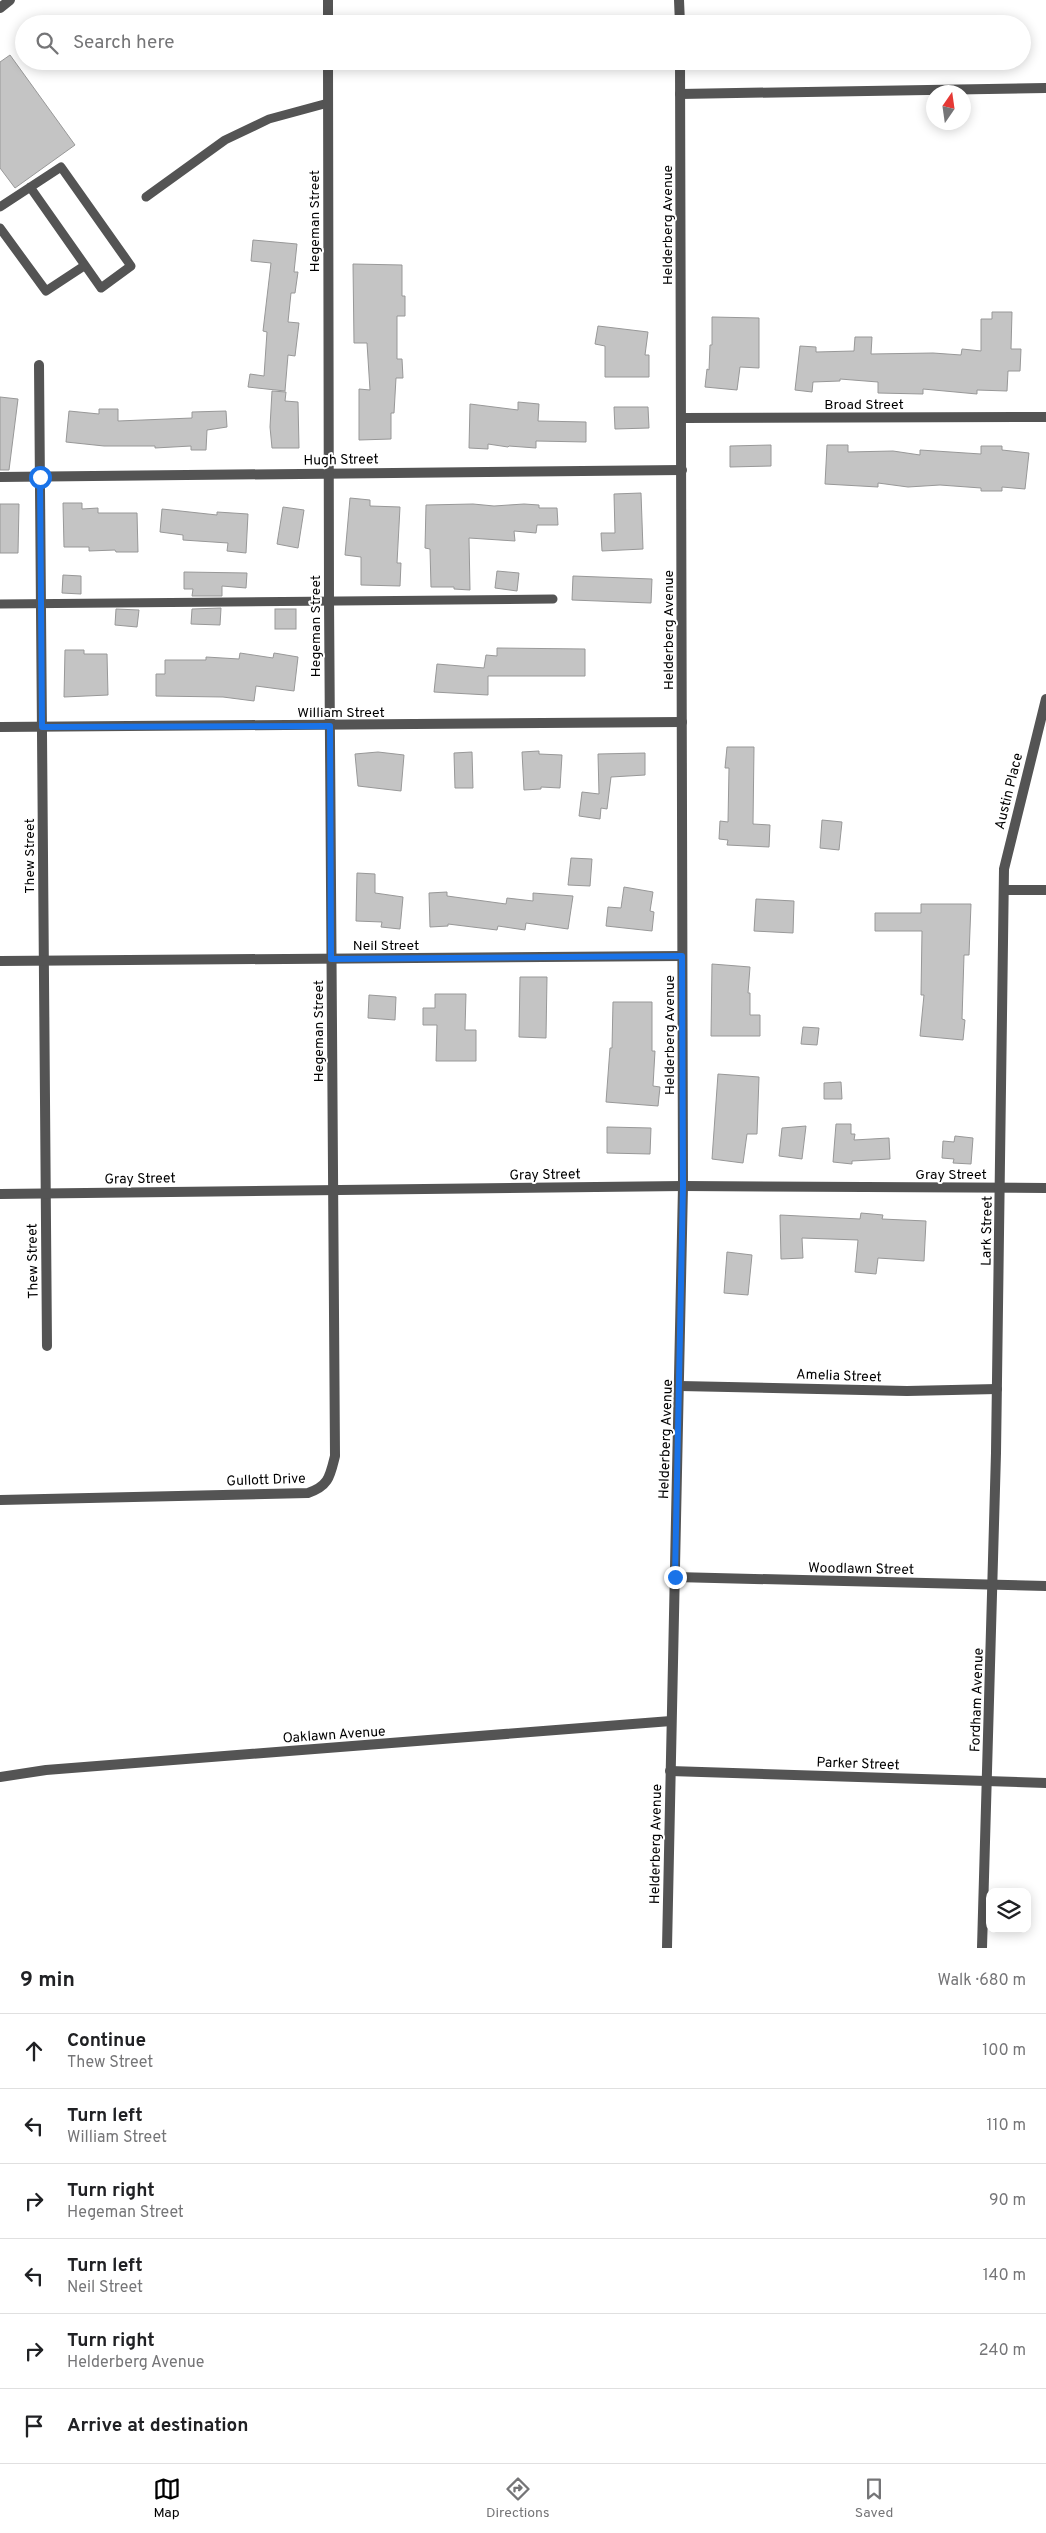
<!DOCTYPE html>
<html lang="en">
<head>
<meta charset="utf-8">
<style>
  :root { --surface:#fff; --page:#f6f6f6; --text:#202124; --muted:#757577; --line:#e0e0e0; --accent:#000 }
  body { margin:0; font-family:Overpass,sans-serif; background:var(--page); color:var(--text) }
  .controls { position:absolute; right:15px; bottom:15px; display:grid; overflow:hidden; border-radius:10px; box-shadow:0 2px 12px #0003 }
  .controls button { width:45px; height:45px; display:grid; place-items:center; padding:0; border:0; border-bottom:1px solid var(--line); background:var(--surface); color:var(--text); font:25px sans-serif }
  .compass { position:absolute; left:926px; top:85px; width:45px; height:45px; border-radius:50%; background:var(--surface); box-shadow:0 2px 12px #0003; rotate:13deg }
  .stop { position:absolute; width:15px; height:15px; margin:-11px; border:4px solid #1a73e8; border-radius:50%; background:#fff }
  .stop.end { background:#1a73e8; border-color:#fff; box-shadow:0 1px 5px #0008 }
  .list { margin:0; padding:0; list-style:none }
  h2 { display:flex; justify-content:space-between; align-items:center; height:65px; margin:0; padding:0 20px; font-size:21px }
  h2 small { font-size:16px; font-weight:400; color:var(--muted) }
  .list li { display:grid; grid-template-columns:32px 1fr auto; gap:15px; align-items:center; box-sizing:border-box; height:75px; padding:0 20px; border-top:1px solid var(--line) }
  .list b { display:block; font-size:19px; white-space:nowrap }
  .list p { margin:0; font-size:16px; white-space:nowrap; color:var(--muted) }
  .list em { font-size:16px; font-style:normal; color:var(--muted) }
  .icon { flex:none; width:28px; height:28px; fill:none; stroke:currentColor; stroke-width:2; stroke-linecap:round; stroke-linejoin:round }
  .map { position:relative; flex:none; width:1046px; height:1948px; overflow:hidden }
  .search { position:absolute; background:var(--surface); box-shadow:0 2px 12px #0003; left:15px; right:15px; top:15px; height:55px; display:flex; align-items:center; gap:12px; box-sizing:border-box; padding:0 18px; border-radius:28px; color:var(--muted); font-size:19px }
  .sheet { height:515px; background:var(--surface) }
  nav { display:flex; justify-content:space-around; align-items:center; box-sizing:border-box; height:70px; border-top:1px solid var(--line); background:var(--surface); font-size:14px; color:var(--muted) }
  nav a { display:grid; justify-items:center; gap:2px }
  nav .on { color:var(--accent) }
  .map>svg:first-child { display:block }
  .building { fill:#c4c4c4; stroke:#989898 }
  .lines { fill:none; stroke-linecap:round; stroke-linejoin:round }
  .service { stroke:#545454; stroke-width:9 }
  .minor { stroke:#545454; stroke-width:10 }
  .tertiary { stroke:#545454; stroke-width:10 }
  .route { stroke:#1a73e8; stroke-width:6 }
  .labels { text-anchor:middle; stroke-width:4; stroke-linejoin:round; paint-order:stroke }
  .street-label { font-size:14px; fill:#000; stroke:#fff }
</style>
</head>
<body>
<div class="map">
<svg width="1046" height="1948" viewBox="0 0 1046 1948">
  <rect width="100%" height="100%" fill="#fff"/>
  <g class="building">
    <path d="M10,55L75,145L15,188L0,168V62Z"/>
    <path d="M253,240L297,244L294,272H298L295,293H291L288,322L299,323L295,356L288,355L285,391L248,387L250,374L264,376L267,332L263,331L271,263L251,261Z"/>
    <path d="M353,264L402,265V296H405V316H397V359H402L403,378H396L394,413H391V439L359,440V389L370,390L367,343H354Z"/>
    <path d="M992,312H1012L1011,349H1021L1020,371H1008L1007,391L977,390V394L923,389V394L878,393V382L840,379V381L813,382L812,392L795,390L800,346L816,347V352L854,351L855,337H872L871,354L933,353L961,355L962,349L981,351V319H992Z"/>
    <path d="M712,317L759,318V368L740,367L737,390L705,387L707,369L709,370L710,345H712Z"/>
    <path d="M598,326L648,332L645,355H649V377H605V346L595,344Z"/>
    <path d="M272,391L286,392L285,401L298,402L299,448H272L270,427Z"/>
    <path d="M0,397L18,399L9,470H0Z"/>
    <path d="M518,402L539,404L538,421L586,422V442L536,441V448L509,446L508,447L488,444V449L469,448L470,404L518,410Z"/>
    <path d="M614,407H648L649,428L615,429Z"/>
    <path d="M99,409H118V421L192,418V412L226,411L227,427L207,430L206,450H191V446L155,448V446H104L66,442L69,411L99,414Z"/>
    <path d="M771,445V466L730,467V446Z"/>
    <path d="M827,445H848V452L893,451L920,455V450L981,454V446H1002V450L1029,453L1025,489L1002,487V491H981V488L940,485L908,487L878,483V487L825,484Z"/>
    <path d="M641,493L643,549L602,551L601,533H615L614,494Z"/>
    <path d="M350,498L370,500V506L400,507L397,563H401L400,586L361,585V557L345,555Z"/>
    <path d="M63,503H82V509L98,508V513H137L138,552H116L115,550L89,551V547H64Z"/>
    <path d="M0,504H19L18,553H0Z"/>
    <path d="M473,504L494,506L524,504L539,505V508H557L558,525H537L536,533L514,531L515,541L469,538L470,590L454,589V587H431L430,549L425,548L426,505Z"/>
    <path d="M283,507L304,510L298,548L277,544Z"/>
    <path d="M162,509L217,515V512L248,514L246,553L227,551L228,543L183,540V535L160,532Z"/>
    <path d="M497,571L519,573L517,591L495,588Z"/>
    <path d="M184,572L247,573L246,588L222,586V596H192L193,589H184Z"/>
    <path d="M63,575L81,576V594L62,593Z"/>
    <path d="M573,576L652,579L651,603L572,600Z"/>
    <path d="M221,608L220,625L191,624L192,609Z"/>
    <path d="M116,609L139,610L137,627L115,625Z"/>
    <rect x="275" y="609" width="21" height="20"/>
    <path d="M497,648L585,649V676H488V695L434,692L437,664L484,668L486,655L497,656Z"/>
    <path d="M65,650H84V654H107L108,695L64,697Z"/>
    <path d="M240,653L273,658L274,653L298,657L294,691L256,686L254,701L223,697L156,696V674H165V660H206V657L239,659Z"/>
    <path d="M727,747H754L753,824L770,825L769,847L727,845L728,840L719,839L720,821L728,822L729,768H725Z"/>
    <path d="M539,751V754L562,755L560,788L541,787V789L524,790L522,752Z"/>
    <path d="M378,752L404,755L401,791L358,786L355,754Z"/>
    <path d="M472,752L473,788H455L454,753Z"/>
    <path d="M645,753V775L611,777L607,809L601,808L600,819L579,816L582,792L599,794L598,754Z"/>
    <path d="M822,820L842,822L839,850L820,848Z"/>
    <path d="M571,858L592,859L590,886L568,885Z"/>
    <path d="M357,873L375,874V893L403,897L400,929L381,927L382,922L356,921Z"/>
    <path d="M624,887L653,892L650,911L654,912L652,931L606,926L608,907L621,908Z"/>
    <path d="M447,892V896L506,904L507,898L533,901V893L573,896L568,929L526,923L525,930L498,926L497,930L448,924V926L430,927L429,893Z"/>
    <path d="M756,899L794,901L793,933L754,931Z"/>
    <path d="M921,904H971L969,955H964L962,1019L965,1020L963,1040L920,1036L924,995H921L922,931H875V913H921Z"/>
    <path d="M712,964L750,967L748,993H750V1015H760V1036H711Z"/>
    <path d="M520,977H547L546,1038L519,1037Z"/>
    <path d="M435,994H466L465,1030H476V1061H436L437,1025H423V1008H435Z"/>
    <path d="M369,995L396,997L395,1020L368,1018Z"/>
    <path d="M613,1002H652V1051H655L653,1086L660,1087L658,1106L606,1102L610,1048H612Z"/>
    <path d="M803,1027L819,1028L817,1045L801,1044Z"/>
    <path d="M718,1074L759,1077L757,1134H747L743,1163L712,1159Z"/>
    <path d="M841,1082L842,1099H824V1083Z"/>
    <path d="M836,1124H851V1134H855L854,1140L889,1138L890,1159L852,1161V1164L833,1162Z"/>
    <path d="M806,1126L802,1159L779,1156L782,1128Z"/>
    <path d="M607,1127L651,1128L650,1154L607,1153Z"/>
    <path d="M955,1136L973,1138L971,1164L953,1163L954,1159L942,1158L943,1141L954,1142Z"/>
    <path d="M861,1213L883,1215L882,1219L926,1221L924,1261L878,1258L876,1274L855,1272L858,1240L802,1238L803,1258L781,1259L780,1215L860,1219Z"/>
    <path d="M727,1252L752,1255L748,1295L724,1293Z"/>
  </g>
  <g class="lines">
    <g class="service">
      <path d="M146,197L225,140L269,119L328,103"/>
      <path d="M0,207L61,167L131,266L101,288L30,187"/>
      <path d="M0,228L46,291L84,266"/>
      <path d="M0,604L553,599"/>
    </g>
    <g class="minor">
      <path d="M328,0V24"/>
      <path d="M680,94L1046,88"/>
      <path d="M39,365L47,1346"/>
      <path d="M682,418L1046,417"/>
      <path d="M0,477L682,470"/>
      <path d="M0,727L682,722"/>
      <path d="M1005,890H1046"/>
      <path d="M0,961L682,956"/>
      <path d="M0,1194L683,1186L1046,1188"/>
      <path d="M680,1386L907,1391L997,1389"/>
      <path d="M0,1500L308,1493C329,1486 330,1476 335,1456L329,599L328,61"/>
      <path d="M675,1577L1046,1586"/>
      <path d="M670,1771L1046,1783"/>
      <path d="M0,1777L46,1770L671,1721"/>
      <path d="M982,1948L996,1453L1004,869L1046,699"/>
    </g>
    <g class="tertiary">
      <path d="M679,0L680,24"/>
      <path d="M0,8L10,0"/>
      <path d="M667,1948L683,1186L680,61"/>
    </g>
  </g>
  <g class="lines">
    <path class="route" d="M40,477L42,727L330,726L331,959L682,956L683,1186L675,1577"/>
  </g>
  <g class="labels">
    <g class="street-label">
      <text transform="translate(314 221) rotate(-90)" y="5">Hegeman Street</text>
      <text transform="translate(667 225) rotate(-90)" y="5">Helderberg Avenue</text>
      <text x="864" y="409">Broad Street</text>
      <text transform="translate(341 459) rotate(-1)" y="5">Hugh Street</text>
      <text transform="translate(315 626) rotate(-90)" y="5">Hegeman Street</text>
      <text transform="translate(668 630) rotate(-90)" y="5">Helderberg Avenue</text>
      <text x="341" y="717">William Street</text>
      <text transform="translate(1008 791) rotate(-76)" y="5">Austin Place</text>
      <text transform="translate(29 856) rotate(-90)" y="5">Thew Street</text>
      <text x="386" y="950">Neil Street</text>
      <text transform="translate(318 1031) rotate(-90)" y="5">Hegeman Street</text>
      <text transform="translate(669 1035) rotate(-90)" y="5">Helderberg Avenue</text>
      <text transform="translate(545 1174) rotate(-1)" y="5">Gray Street</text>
      <text x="951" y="1179">Gray Street</text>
      <text transform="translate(140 1178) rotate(-1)" y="5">Gray Street</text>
      <text transform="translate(986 1231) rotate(-89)" y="5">Lark Street</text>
      <text transform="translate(32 1261) rotate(-91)" y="5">Thew Street</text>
      <text transform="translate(839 1375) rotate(2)" y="5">Amelia Street</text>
      <text transform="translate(665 1439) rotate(-88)" y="5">Helderberg Avenue</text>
      <text transform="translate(266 1479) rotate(-2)" y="5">Gullott Drive</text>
      <text transform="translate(861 1568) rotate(1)" y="5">Woodlawn Street</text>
      <text transform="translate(976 1700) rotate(-88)" y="5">Fordham Avenue</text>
      <text transform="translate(334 1734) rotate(-4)" y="5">Oaklawn Avenue</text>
      <text transform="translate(858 1763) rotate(2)" y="5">Parker Street</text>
      <text transform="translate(655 1844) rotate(-89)" y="5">Helderberg Avenue</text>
    </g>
  </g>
</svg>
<div class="controls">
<button><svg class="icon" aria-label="layers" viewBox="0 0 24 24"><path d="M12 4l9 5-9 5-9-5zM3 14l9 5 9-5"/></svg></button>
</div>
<svg class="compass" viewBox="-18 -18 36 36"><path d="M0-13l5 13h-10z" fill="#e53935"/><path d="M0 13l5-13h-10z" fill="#757577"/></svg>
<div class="stop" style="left:40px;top:477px"></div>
<div class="stop end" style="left:675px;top:1577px"></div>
<div class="search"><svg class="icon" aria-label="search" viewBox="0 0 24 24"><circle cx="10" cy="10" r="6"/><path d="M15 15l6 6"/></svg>Search here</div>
</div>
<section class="sheet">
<h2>9 min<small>Walk · 680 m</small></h2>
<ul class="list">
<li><svg class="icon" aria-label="ahead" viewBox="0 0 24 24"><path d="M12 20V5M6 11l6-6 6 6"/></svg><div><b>Continue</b><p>Thew Street</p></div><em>100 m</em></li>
<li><svg class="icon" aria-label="left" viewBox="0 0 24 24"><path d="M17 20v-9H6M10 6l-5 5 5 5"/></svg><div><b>Turn left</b><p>William Street</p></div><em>110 m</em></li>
<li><svg class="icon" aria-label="right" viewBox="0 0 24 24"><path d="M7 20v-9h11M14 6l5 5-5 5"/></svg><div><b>Turn right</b><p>Hegeman Street</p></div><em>90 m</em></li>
<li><svg class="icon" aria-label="left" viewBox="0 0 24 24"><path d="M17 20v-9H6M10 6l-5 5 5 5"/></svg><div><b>Turn left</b><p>Neil Street</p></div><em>140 m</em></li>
<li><svg class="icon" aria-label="right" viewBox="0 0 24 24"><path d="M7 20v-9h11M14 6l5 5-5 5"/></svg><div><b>Turn right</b><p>Helderberg Avenue</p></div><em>240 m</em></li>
<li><svg class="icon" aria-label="arrive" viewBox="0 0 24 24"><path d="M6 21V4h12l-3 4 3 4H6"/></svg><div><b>Arrive at destination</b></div></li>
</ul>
</section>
<nav>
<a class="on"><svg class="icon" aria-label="map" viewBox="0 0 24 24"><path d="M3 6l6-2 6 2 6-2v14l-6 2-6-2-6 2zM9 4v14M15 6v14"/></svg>Map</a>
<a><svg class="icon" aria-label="directions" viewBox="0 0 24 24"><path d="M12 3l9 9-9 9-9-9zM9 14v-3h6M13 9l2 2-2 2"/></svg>Directions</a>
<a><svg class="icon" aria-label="saved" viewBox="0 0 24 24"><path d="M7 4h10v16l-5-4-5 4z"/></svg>Saved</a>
</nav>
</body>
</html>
